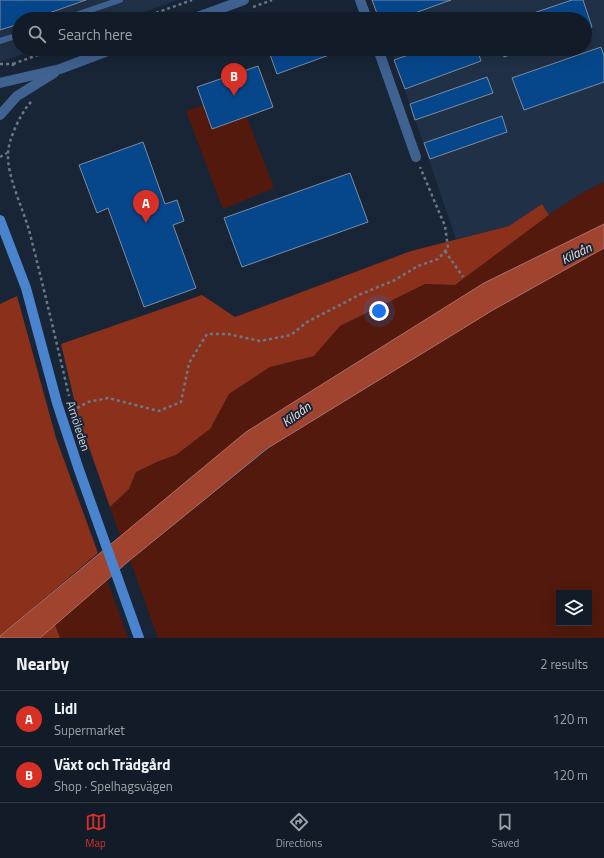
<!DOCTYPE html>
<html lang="en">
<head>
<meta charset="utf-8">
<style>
  :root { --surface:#121c28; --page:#1f2934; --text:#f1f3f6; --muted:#9ca1a8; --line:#313a45; --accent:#d93025 }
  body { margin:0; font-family:"Titillium Web",sans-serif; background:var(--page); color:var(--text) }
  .controls { position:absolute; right:12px; bottom:12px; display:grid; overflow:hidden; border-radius:0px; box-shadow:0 4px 16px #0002 }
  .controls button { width:36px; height:36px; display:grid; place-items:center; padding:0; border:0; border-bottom:1px solid var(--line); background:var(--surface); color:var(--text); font:20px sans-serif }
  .you { position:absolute; left:379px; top:311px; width:14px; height:14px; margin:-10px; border:3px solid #fff; border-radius:50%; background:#1a73e8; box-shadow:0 0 0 6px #1a73e833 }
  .badge { display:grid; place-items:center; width:26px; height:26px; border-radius:50%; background:var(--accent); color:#fff; font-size:13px; font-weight:700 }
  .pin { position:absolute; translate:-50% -33px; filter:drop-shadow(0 1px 2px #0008) }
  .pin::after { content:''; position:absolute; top:21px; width:14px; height:12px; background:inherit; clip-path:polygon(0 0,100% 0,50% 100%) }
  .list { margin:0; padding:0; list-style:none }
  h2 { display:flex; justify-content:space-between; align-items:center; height:52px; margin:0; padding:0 16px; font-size:17px }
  h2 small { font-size:13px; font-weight:400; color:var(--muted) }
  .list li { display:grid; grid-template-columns:26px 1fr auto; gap:12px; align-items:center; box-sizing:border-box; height:56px; padding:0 16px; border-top:1px solid var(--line) }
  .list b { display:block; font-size:15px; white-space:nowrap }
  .list p { margin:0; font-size:13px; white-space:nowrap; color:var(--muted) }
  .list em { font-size:13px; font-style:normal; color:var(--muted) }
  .icon { flex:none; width:22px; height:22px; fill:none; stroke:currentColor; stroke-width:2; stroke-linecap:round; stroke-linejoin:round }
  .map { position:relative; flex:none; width:604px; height:638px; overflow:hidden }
  .search { position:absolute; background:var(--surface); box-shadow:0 4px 16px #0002; left:12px; right:12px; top:12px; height:44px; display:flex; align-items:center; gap:10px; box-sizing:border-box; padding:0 14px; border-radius:22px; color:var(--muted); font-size:15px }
  .sheet { height:164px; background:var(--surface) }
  nav { display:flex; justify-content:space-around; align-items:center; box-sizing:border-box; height:56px; border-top:1px solid var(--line); background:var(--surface); font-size:11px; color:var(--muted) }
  nav a { display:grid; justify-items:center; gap:2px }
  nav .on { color:var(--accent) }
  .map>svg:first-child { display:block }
  .built { fill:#203046 }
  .green { fill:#52190c; fill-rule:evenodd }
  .forest { fill:#8b301b }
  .water { fill:#a1442f; stroke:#ae7065 }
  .building { fill:#06478c; stroke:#7c8ca0 }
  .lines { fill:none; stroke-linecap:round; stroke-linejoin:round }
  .path { stroke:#6d7887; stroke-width:2.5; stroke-dasharray:3 3; stroke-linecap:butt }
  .lane { stroke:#3f6290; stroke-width:6 }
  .street { stroke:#3f6290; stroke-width:10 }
  .secondary { stroke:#4a84ce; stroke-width:10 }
  .labels { text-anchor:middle; stroke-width:4; stroke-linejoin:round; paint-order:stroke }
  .street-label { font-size:12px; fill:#ced7e2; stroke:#182536 }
  .water-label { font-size:13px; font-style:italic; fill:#f4d9d2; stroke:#182536 }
</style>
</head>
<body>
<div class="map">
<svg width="604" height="638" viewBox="0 0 604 638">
  <rect width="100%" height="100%" fill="#182536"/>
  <g class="built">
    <path d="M0,0H178L124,19H19V49H38L3,61H0Z"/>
    <path d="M374,0H604V182L582,193L549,215L542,204L509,226L456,239L391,49H585V19H380Z"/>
  </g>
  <g class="green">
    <path d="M203,105L212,129L247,117L274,188L223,209L186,111Z"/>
    <path d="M604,182V224L484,283L246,432L120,536L110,507L129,489L136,472L159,461L176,455L210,429L229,394L270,367L314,356L340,326L425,284L455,285L538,222L582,193Z"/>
    <path d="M604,248V638H158L130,560L274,445L498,307ZM559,593H589V623H559Z"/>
    <path d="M107,580L128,638H60L55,625Z"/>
  </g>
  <g class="forest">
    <path d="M542,204L549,215L455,285L425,284L340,326L314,356L270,367L229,394L210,429L176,455L159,461L136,472L129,489L110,507L78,416L61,344L202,295L235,317L411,251L509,226Z"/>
    <path d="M17,296L56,438L98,553L0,636V304Z"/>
    <path d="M55,625L60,638H40Z"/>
  </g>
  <path class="water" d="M604,224V248L493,310L268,448L130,560L40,638H0V636L246,432L484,283Z"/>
  <g class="building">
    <path d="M0,0H86L32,19H19V24L0,30Z"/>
    <path d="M372,0H451L398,19H379Z"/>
    <path d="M572,0H583L592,27L585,29V19H516Z"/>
    <path d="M601,47L604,56V82L524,110L512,78Z"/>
    <path d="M268,49H340V51L277,74Z"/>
    <path d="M425,49H477L481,61L405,89L394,60Z"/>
    <path d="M502,49H527L504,57Z"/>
    <path d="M258,66L273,107L212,129L197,87Z"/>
    <path d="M487,77L493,93L415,120L410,104Z"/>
    <path d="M502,116L507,132L430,159L424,143Z"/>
    <path d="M143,142L165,204L177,200L184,221L173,225L196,288L144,307L108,208L97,213L79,165Z"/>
    <path d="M350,173L368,222L242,267L224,218Z"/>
  </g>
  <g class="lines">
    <g class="path">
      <path d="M253,7L272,0"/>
      <path d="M139,19L192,0"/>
      <path d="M124,53L135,49"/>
      <path d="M0,64H13V69"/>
      <path d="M13,64L54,49"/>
      <path d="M31,102C21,112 8,140 8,154C7,176 23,209 29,230C43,285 56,340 69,396"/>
      <path d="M0,157L7,153"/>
      <path d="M445,251L463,277"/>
      <path d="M72,411L88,402L108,398L159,411L181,402L189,363L207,334H228L260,341L291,335L307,322L361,294L395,280L418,266L438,259L448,248L445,226L420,167"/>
    </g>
    <g class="lane">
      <path d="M64,19L120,0"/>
      <path d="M0,41L19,35"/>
    </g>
    <g class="street">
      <path d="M360,0L367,19"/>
      <path d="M192,19L244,0"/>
      <path d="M378,49L416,157"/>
      <path d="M0,83L60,69L113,49"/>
      <path d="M0,115L17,96L54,73"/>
    </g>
    <path class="secondary" d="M0,220L26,288L57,403L78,467L139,638"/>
  </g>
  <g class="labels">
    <g class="street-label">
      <text transform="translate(78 426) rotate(72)" y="4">Arnöleden</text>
    </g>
    <g class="water-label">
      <text transform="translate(576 253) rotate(-26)" y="5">Kilaån</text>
      <text transform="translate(296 414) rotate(-36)" y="5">Kilaån</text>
    </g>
  </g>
</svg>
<div class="controls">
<button><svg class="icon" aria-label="layers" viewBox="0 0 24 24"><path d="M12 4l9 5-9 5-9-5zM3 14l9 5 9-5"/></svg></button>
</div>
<div class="you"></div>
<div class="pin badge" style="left:146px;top:223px">A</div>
<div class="pin badge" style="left:234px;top:96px">B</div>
<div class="search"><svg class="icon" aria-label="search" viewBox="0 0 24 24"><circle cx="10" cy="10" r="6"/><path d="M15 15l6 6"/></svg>Search here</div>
</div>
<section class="sheet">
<h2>Nearby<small>2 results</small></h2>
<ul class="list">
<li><span class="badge">A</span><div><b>Lidl</b><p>Supermarket</p></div><em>120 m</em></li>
<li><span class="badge">B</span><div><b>Växt och Trädgård</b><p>Shop · Spelhagsvägen</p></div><em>120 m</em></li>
</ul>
</section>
<nav>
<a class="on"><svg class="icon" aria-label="map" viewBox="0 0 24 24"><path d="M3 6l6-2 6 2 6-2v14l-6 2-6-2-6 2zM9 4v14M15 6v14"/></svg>Map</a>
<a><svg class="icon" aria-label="directions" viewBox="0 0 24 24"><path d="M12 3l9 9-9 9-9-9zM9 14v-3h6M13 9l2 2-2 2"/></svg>Directions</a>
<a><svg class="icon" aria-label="saved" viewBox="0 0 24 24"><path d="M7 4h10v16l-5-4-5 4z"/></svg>Saved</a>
</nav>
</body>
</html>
